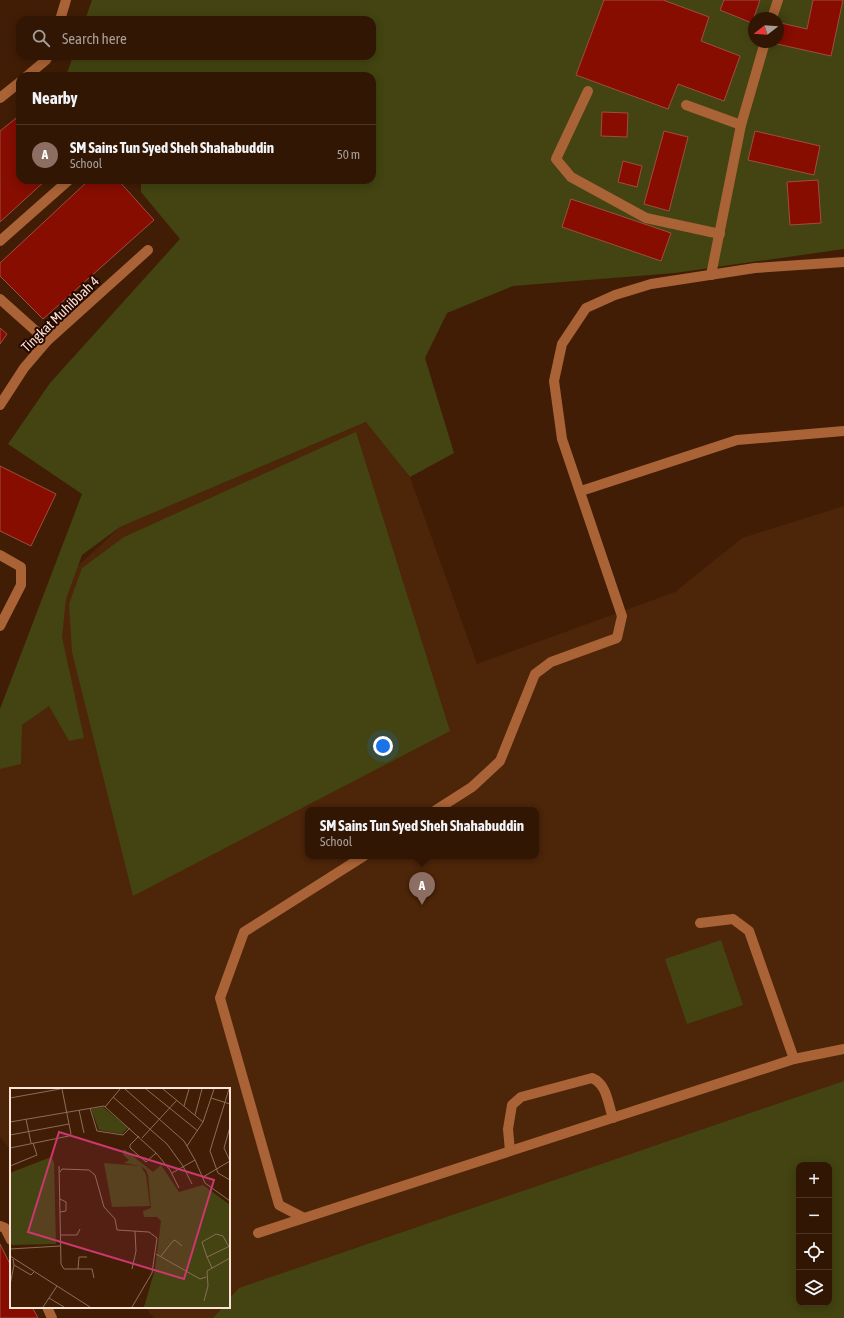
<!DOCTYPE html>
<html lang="en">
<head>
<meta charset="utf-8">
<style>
  :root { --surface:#311604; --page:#3d2313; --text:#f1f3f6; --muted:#a89f9a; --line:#4c3526; --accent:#67c4f0 }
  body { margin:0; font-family:"Asap Condensed",sans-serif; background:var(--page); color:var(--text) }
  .controls { position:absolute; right:12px; bottom:12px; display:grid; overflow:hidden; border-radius:8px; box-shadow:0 2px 10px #0003 }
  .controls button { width:36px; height:36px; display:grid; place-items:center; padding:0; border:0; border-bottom:1px solid var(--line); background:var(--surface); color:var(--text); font:20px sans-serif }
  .compass { position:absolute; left:748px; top:12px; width:36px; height:36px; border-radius:50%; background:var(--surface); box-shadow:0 2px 10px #0003; rotate:253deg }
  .you { position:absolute; left:383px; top:746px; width:14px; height:14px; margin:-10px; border:3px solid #fff; border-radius:50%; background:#1a73e8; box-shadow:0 0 0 6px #1a73e833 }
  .badge { display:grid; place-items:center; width:26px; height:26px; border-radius:50%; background:var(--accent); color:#fff; font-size:13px; font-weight:700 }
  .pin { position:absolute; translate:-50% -33px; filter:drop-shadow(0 1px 2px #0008) }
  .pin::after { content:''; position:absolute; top:21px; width:14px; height:12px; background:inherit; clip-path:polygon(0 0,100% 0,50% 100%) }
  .popup { position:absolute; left:305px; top:807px; width:234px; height:52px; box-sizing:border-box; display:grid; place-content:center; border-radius:8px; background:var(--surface); filter:drop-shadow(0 1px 3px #0005); font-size:13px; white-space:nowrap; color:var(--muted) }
  .popup b { font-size:15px; color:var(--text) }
  .popup::after { content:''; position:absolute; left:50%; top:100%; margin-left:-8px; border:8px solid transparent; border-top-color:var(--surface) }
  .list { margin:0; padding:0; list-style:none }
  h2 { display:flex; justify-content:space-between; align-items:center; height:52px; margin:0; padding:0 16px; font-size:17px }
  h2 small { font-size:13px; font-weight:400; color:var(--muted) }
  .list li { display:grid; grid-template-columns:26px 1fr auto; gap:12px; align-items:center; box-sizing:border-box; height:60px; padding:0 16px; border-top:1px solid var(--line) }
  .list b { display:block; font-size:15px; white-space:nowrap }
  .list p { margin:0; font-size:13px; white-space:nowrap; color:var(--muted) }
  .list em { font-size:13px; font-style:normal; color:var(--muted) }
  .icon { flex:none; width:22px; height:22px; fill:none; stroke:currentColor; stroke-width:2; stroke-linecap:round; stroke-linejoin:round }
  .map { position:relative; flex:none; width:844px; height:1318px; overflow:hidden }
  .search { position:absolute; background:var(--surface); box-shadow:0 2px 10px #0003; left:16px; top:16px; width:360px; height:44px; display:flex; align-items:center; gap:10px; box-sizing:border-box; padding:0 14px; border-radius:12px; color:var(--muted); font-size:15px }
  .panel { position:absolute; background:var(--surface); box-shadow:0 2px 10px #0003; left:16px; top:72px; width:360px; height:112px; border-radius:12px }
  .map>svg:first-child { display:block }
  .built { fill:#4d2509; fill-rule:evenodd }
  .green { fill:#434411; fill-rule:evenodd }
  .building { fill:#860d00; stroke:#9e4e41 }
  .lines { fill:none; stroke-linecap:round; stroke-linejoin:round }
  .service { stroke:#aa6336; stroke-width:10 }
  .minor { stroke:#aa6336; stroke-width:10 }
  .tertiary { stroke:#aa6336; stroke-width:10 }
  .labels { text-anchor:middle; stroke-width:4; stroke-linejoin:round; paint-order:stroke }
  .street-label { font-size:14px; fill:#fde4d7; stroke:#230800 }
  .inset-road { fill:none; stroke:#8c6d59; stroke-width:1 }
  .view { fill:#cb376e; fill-opacity:0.15; stroke:#cb376e; stroke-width:2 }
  .inset-edge { fill:none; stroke:#fde4d7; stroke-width:2 }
</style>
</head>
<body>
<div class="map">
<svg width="844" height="1318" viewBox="0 0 844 1318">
  <rect width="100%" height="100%" fill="#411d05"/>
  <path class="built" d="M367,422L410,477L477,664L675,592L742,538L844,506V1318H154L145,1307H229V1089H11V1150L0,1137V722L69,574L120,527ZM308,810H536V856H308ZM799,1165H829V1303H799Z"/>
  <g class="green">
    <path d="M92,0H844V249L675,273L513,286L447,313L425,358L454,453L410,477L366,422L120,527L82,555L66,599L62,637L84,738L69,741L49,706L22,725L21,764L0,769V709L82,494L8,444L50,383L180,239L141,192V180H372V76H66L73,56H372V20H85ZM754,18H778V42H754Z"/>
    <path d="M356,432L450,731L133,896L72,652L69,604L82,568L124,537Z"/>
    <path d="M721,940L743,1005L687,1024L665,959Z"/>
    <path d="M844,1081V1318H213L223,1307H229V1299L239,1288ZM799,1165H829V1303H799Z"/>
  </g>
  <g class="building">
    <path d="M604,0H663L709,17L701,41L740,56L724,101L678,84L668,109L576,75Z"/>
    <path d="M724,0H760L752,23L720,10Z"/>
    <path d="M813,0H843L831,56L777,44L781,23L807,29Z"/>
    <path d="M602,112L628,113L627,137L601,136Z"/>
    <path d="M20,115V180H46L0,222V131Z"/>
    <path d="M664,131L688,137L669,211L644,204Z"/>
    <path d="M755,131L820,146L814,175L748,160Z"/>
    <path d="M623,161L642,166L637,187L618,182Z"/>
    <path d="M89,180H118L154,220L43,319L0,276V263Z"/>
    <path d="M818,180L821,223L790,225L787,182Z"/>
    <path d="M571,199L671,233L661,261L562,227Z"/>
    <path d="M0,328L7,334L0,344Z"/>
    <path d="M0,466L56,494L31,546L0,531Z"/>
    <path d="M0,1244L11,1266V1307H32L38,1318H0Z"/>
  </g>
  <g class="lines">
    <g class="service">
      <path d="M772,18L778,0"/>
      <path d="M588,91L556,159L571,177L646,218L720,234"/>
      <path d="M686,105L741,125"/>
      <path d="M0,241L69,180"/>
      <path d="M711,275L741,125L765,42"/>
      <path d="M0,299L47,341"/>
      <path d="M581,491L737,440L844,431"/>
      <path d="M0,555L21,567V585L0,626"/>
      <path d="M436,810L472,787L500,761L535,674L551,662L617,638L622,616L562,439L554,381L562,344L586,308L615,295L651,284L755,268L844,262"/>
      <path d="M700,923L733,919L749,931L794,1059"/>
      <path d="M510,1151L508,1129L512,1105L521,1097L592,1078C607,1084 608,1104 613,1118"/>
      <path d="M304,1218L279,1205L220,998L244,932L364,856"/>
      <path d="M258,1233L794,1059L844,1049"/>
    </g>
    <g class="minor">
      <path d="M0,405L24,368L47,341L148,250"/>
      <path d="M0,1226L5,1228L11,1240"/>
      <path d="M47,1307L52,1318"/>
    </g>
    <g class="tertiary">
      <path d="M60,20L66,0"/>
      <path d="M27,76L46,60L48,56"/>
      <path d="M0,98L20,82"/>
    </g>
  </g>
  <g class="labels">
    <g class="street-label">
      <text transform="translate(60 314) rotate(-44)" y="5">Tingkat Muhibbah 4</text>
    </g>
  </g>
  <g transform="translate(10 1088)">
    <rect width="220" height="220" fill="#411d05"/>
    <path d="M93,19L118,40L112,46L89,42L81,21ZM114,61L143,84L151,77L169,104L193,97L220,117V219H134L145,181L151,133L147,129H134L133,123L141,120L138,87L136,82L131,78L136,87L140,118L102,119L94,75L130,78L114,75L119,72L113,67ZM41,69L44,74L46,156L0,157V85Z" fill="#434411"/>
    <path class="inset-road" d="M115,1L174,53L185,72L195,95L220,113M136,1L188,43M153,1L193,34M219,1L200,63L208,85L220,92M103,9L157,56L173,78L182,96M0,10L50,1M201,10L220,16M174,18L179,1M95,19L110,1M80,20L87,43L113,47L120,40M69,22L74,45M185,27L192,1M16,31L21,55M0,34L94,18L146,65L160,82L169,100M0,47L59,36M129,48L120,57V60L136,74L146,65M132,50L167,12M177,58L193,34L204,1M0,60L59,48L61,46L52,1M220,73L214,60L220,39M0,78L27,67L23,55M49,78L51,176L54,181H82L84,190M50,84L52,81L79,82L85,87L94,119L105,131L107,142L139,144L147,150L142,185L122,219M162,85L185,72M193,89L220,73M50,111L56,114V123L50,124M51,147H67L70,141M0,161L50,158M146,166L190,191L196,189M0,168L80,219M151,168L163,153L165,152L172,158M197,169L192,154L206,146L213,148L219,159M3,171L4,177L21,187L24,184M202,180L197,169L220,158M68,181L69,169H77M122,181L126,163L125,143M0,197L4,177M39,210L54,219M194,213L198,198L197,183L220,170M33,219L47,198"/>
    <path class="view" d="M49,44L204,92L174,191L18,144Z"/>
    <rect width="220" height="220" class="inset-edge"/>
  </g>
</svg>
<div class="controls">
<button>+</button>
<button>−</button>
<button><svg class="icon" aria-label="locate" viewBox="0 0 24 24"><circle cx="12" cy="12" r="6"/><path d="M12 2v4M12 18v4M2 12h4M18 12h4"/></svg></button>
<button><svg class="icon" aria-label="layers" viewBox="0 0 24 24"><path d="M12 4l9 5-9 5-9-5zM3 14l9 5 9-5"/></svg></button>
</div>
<svg class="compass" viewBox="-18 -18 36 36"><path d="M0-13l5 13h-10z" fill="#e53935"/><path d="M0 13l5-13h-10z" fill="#a89f9a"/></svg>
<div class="you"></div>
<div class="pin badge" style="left:422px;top:905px;background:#8d6e63">A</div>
<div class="popup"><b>SM Sains Tun Syed Sheh Shahabuddin</b>School</div>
<div class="search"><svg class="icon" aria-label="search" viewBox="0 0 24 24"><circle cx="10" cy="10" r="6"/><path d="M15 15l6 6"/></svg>Search here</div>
<section class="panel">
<h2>Nearby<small></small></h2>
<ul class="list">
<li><span class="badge" style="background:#8d6e63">A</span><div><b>SM Sains Tun Syed Sheh Shahabuddin</b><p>School</p></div><em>50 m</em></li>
</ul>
</section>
</div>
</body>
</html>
